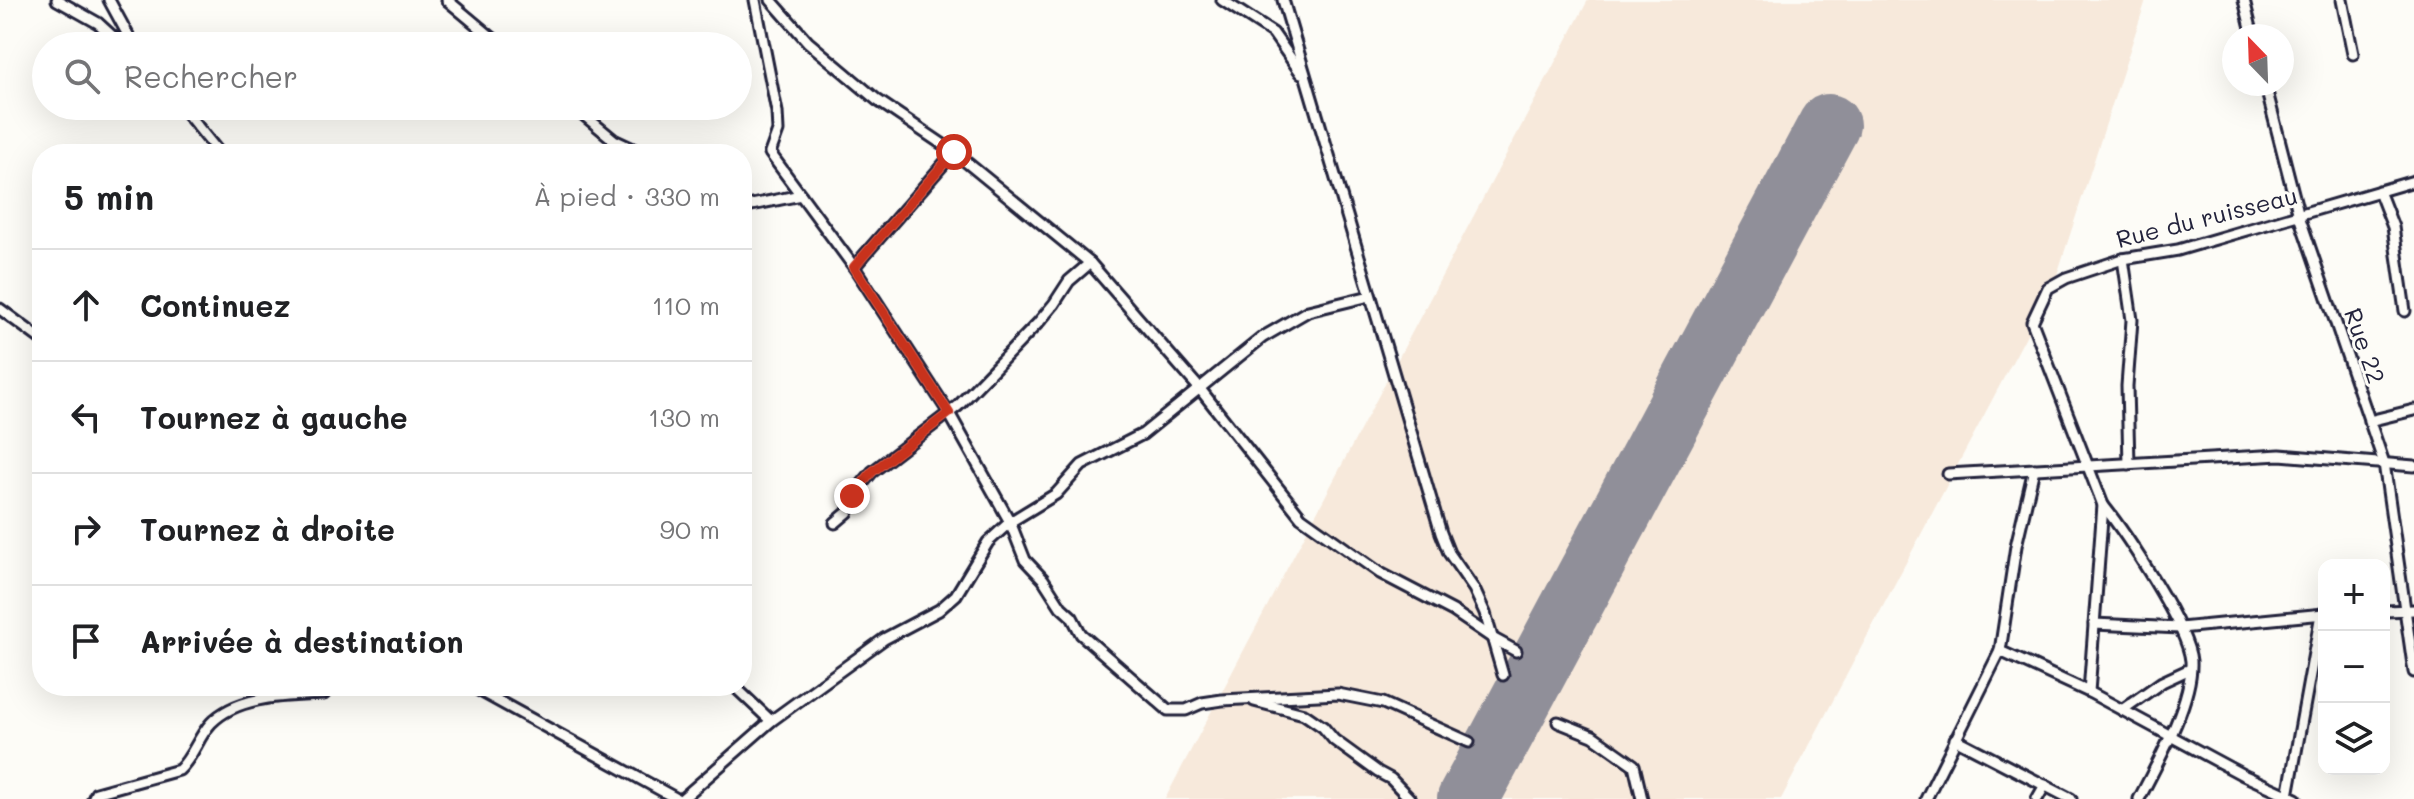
<!DOCTYPE html>
<html lang="fr">
<head>
<meta charset="utf-8">
<style>
  :root { --surface:#fff; --page:#f6f6f6; --text:#202124; --muted:#757577; --line:#e0e0e0 }
  body { margin:0; font-family:Mali,sans-serif; background:var(--page); color:var(--text) }
  .controls { position:absolute; right:24px; bottom:24px; display:grid; overflow:hidden; border-radius:16px; box-shadow:0 8px 32px #0002 }
  .controls button { width:72px; height:72px; display:grid; place-items:center; padding:0; border:0; border-bottom:2px solid var(--line); background:var(--surface); color:var(--text); font:40px sans-serif }
  .compass { position:absolute; left:2222px; top:24px; width:72px; height:72px; border-radius:50%; background:var(--surface); box-shadow:0 8px 32px #0002; rotate:337deg }
  .stop { position:absolute; width:24px; height:24px; margin:-18px; border:6px solid #c8321e; border-radius:50%; background:#fff }
  .stop.end { background:#c8321e; border-color:#fff; box-shadow:0 2px 8px #0008 }
  .list { margin:0; padding:0; list-style:none }
  h2 { display:flex; justify-content:space-between; align-items:center; height:104px; margin:0; padding:0 32px; font-size:34px }
  h2 small { font-size:26px; font-weight:400; color:var(--muted) }
  .list li { display:grid; grid-template-columns:52px 1fr auto; gap:24px; align-items:center; box-sizing:border-box; height:112px; padding:0 32px; border-top:2px solid var(--line) }
  .list b { display:block; font-size:30px; white-space:nowrap }
  .list em { font-size:26px; font-style:normal; color:var(--muted) }
  .icon { flex:none; width:44px; height:44px; fill:none; stroke:currentColor; stroke-width:2; stroke-linecap:round; stroke-linejoin:round }
  .map { position:relative; flex:none; width:2414px; height:799px; overflow:hidden }
  .search { position:absolute; background:var(--surface); box-shadow:0 8px 32px #0002; left:32px; top:32px; width:720px; height:88px; display:flex; align-items:center; gap:20px; box-sizing:border-box; padding:0 28px; border-radius:44px; color:var(--muted); font-size:30px }
  .panel { position:absolute; background:var(--surface); box-shadow:0 8px 32px #0002; left:32px; top:144px; width:720px; height:552px; border-radius:32px }
  .map>svg:first-child { display:block }
  .built { fill:#f7e9db }
  .lines { fill:none; stroke-linecap:round; stroke-linejoin:round }
  .runway { stroke:#908f99; stroke-width:62 }
  .minor-casing { stroke:#22223b; stroke-width:15 }
  .minor { stroke:#fdfcf7; stroke-width:9 }
  .route { stroke:#c8321e; stroke-width:10 }
  .labels { text-anchor:middle; stroke-width:6; stroke-linejoin:round; paint-order:stroke }
  .street-label { font-size:24px; fill:#22223b; stroke:#fdfcf7 }
</style>
</head>
<body>
<div class="map">
<svg width="2414" height="799" viewBox="0 0 2414 799">
  <rect width="100%" height="100%" fill="#fdfcf7"/>
  <filter id="ink" filterUnits="userSpaceOnUse"><feTurbulence type="fractalNoise" baseFrequency=".0125" numOctaves="2"/><feDisplacementMap in="SourceGraphic" scale="16" xChannelSelector="R" yChannelSelector="G"/><feConvolveMatrix kernelMatrix="1 2 1 2 8 2 1 2 1" color-interpolation-filters="sRGB"/></filter>
  <g filter="url(#ink)">
    <path class="built" d="M1588,0H2146L2055,281L1781,799H1165Z"/>
    <g class="lines">
      <path class="runway" d="M1468,799L1829,125"/>
      <defs>
        <g id="minor">
          <path d="M57,0L98,23L123,46"/>
          <path d="M109,0L134,46"/>
          <path d="M447,0L502,46"/>
          <path d="M755,0L777,112L778,131L770,153L854,267L949,413L1010,522L1025,560L1043,579L1061,607L1072,617L1081,634L1168,710H1186L1202,703L1222,700L1338,694L1383,703L1469,742"/>
          <path d="M771,0L808,42L877,100L954,152L1090,263L1200,389L1301,517L1380,573L1453,611L1494,639L1516,651"/>
          <path d="M1222,0L1273,33L1301,73"/>
          <path d="M1283,0L1441,533L1449,553L1474,589L1485,613L1503,675"/>
          <path d="M2244,0L2253,36"/>
          <path d="M2342,0L2353,54"/>
          <path d="M2265,84L2299,216L2384,463L2414,672"/>
          <path d="M181,106L220,154"/>
          <path d="M573,106L614,140L644,154"/>
          <path d="M2379,191L2393,227L2405,311"/>
          <path d="M742,207L801,195"/>
          <path d="M2123,259L2132,320L2127,386L2129,464"/>
          <path d="M854,267L954,152"/>
          <path d="M0,309L42,340"/>
          <path d="M2369,421L2414,410"/>
          <path d="M1948,474L2280,455L2414,466"/>
          <path d="M2103,505C2126,534 2188,627 2191,661C2193,701 2157,764 2139,799"/>
          <path d="M835,523L848,512L852,496L872,472L958,406L1038,323L1054,304L1069,281L1090,263"/>
          <path d="M2384,611L2414,610"/>
          <path d="M2094,624L2180,628L2324,614"/>
          <path d="M2000,651L2089,692L2243,775L2296,799"/>
          <path d="M471,686L677,799"/>
          <path d="M734,686L771,721"/>
          <path d="M2089,692L2103,505L2032,322L2048,288L2066,278L2123,259L2178,250L2414,181"/>
          <path d="M1254,701L1304,714L1323,727L1334,740L1378,772L1391,779L1410,799"/>
          <path d="M2122,710L2162,682L2190,669"/>
          <path d="M1558,722L1593,736L1634,765L1642,799"/>
          <path d="M1955,739L2071,799"/>
          <path d="M93,799L96,793L179,770C193,757 198,737 211,723C238,695 288,696 324,694L322,686"/>
          <path d="M682,799L771,721L884,639L939,610L956,595L988,542L1010,522L1056,494L1082,465L1143,434L1263,337L1308,311L1370,296"/>
          <path d="M1926,799L2000,651L2016,546L2034,469"/>
          <path d="M2037,799L2045,785"/>
          <path d="M2286,799L2288,796L2321,614"/>
        </g>
      </defs>
      <use href="#minor" class="minor-casing"/>
      <use href="#minor" class="minor"/>
    </g>
  </g>
  <g class="lines" filter="url(#ink)">
    <path class="route" d="M852,496L872,472L949,413L854,267L954,152"/>
  </g>
  <g class="labels">
    <g class="street-label">
      <text transform="translate(2207 218) rotate(-14)" y="8">Rue du ruisseau</text>
      <text transform="translate(2364 346) rotate(71)" y="8">Rue 22</text>
    </g>
  </g>
</svg>
<div class="controls">
<button>+</button>
<button>−</button>
<button><svg class="icon" aria-label="layers" viewBox="0 0 24 24"><path d="M12 4l9 5-9 5-9-5zM3 14l9 5 9-5"/></svg></button>
</div>
<svg class="compass" viewBox="-18 -18 36 36"><path d="M0-13l5 13h-10z" fill="#e53935"/><path d="M0 13l5-13h-10z" fill="#757577"/></svg>
<div class="stop" style="left:954px;top:152px"></div>
<div class="stop end" style="left:852px;top:496px"></div>
<div class="search"><svg class="icon" aria-label="search" viewBox="0 0 24 24"><circle cx="10" cy="10" r="6"/><path d="M15 15l6 6"/></svg>Rechercher</div>
<section class="panel">
<h2>5 min<small>À pied · 330 m</small></h2>
<ul class="list">
<li><svg class="icon" aria-label="ahead" viewBox="0 0 24 24"><path d="M12 20V5M6 11l6-6 6 6"/></svg><div><b>Continuez</b></div><em>110 m</em></li>
<li><svg class="icon" aria-label="left" viewBox="0 0 24 24"><path d="M17 20v-9H6M10 6l-5 5 5 5"/></svg><div><b>Tournez à gauche</b></div><em>130 m</em></li>
<li><svg class="icon" aria-label="right" viewBox="0 0 24 24"><path d="M7 20v-9h11M14 6l5 5-5 5"/></svg><div><b>Tournez à droite</b></div><em>90 m</em></li>
<li><svg class="icon" aria-label="arrive" viewBox="0 0 24 24"><path d="M6 21V4h12l-3 4 3 4H6"/></svg><div><b>Arrivée à destination</b></div></li>
</ul>
</section>
</div>
</body>
</html>
